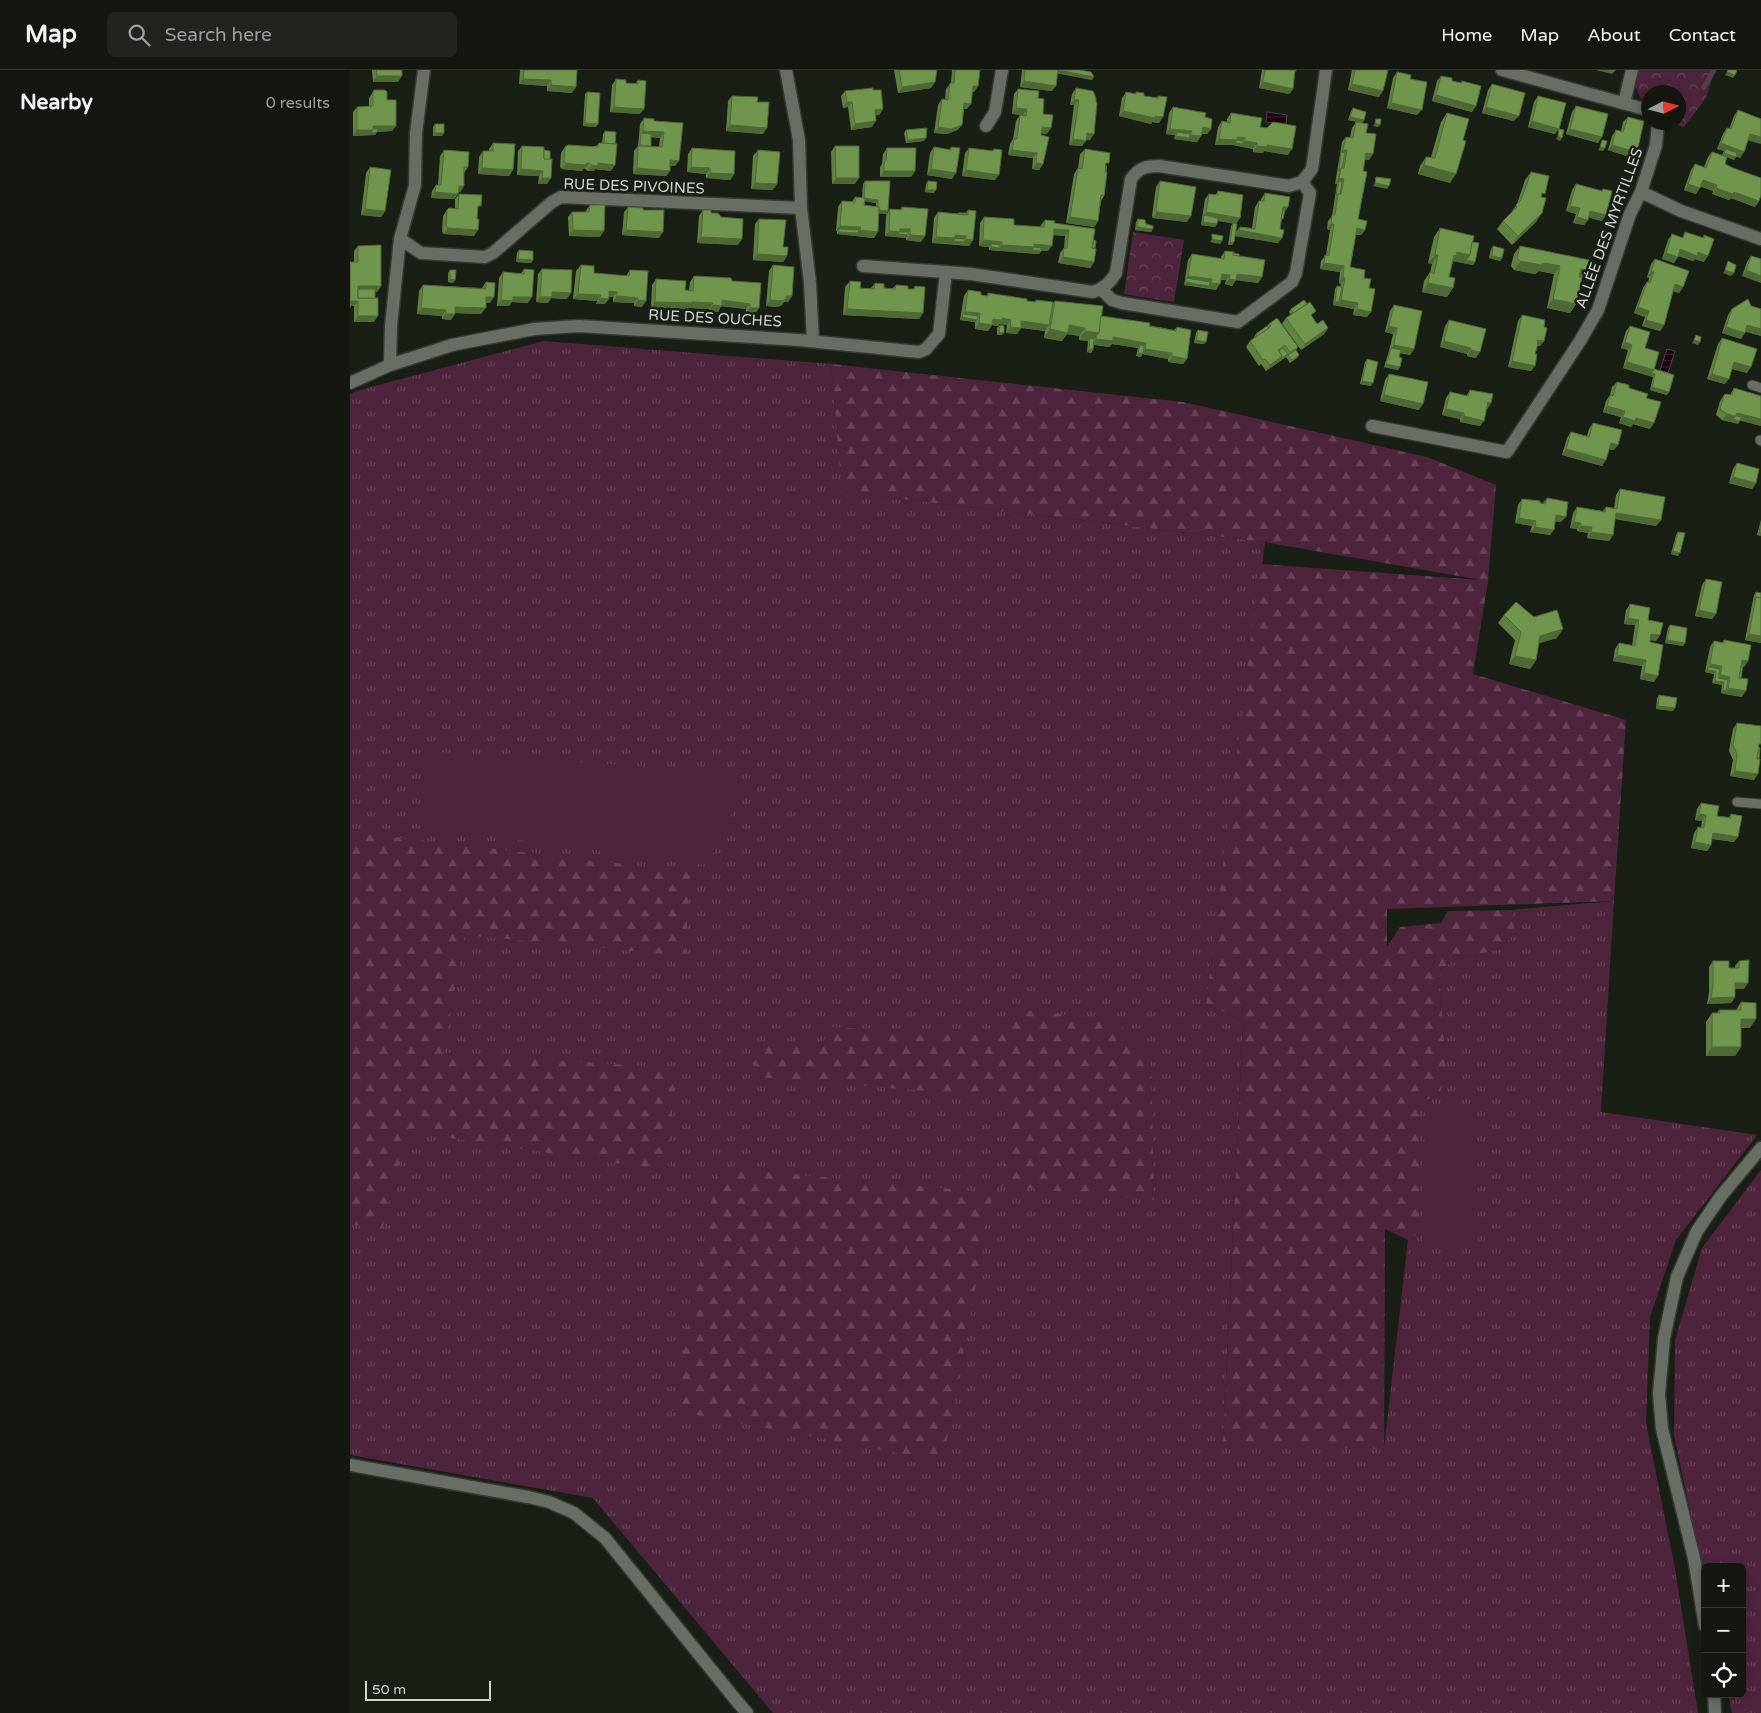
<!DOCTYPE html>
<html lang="en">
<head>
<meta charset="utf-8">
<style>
  :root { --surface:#141710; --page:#21241e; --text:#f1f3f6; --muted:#9d9f9f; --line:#333630 }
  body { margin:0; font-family:"Varela Round",sans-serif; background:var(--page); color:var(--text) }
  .controls { position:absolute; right:15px; bottom:15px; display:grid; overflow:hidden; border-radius:8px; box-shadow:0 2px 8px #0003 }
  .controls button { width:45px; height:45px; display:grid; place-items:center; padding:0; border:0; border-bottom:1px solid var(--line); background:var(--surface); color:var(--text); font:25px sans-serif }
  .compass { position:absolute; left:1291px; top:15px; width:45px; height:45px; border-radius:50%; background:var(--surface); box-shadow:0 2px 8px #0003; rotate:84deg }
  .scale { position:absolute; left:15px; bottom:12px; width:126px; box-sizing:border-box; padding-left:5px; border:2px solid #d1d5ce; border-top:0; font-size:14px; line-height:18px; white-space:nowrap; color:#d1d5ce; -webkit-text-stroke:4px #1a1f16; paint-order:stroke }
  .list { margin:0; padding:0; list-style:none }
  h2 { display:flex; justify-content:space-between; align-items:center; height:65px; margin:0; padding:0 20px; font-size:21px }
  h2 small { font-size:16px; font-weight:400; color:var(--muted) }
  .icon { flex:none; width:28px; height:28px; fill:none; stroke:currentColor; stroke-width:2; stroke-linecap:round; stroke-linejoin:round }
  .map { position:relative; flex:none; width:1411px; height:1643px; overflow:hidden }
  header { display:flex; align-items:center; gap:30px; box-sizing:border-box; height:70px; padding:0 25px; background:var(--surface); border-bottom:1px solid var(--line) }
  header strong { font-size:24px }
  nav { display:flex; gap:28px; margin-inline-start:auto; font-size:18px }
  .search { width:350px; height:45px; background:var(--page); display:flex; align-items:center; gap:12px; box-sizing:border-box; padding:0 18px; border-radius:8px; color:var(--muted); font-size:19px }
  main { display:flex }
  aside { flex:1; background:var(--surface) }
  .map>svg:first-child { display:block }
  .grass { fill:url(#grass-tufts) }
  .forest { fill:url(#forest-firs) }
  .park { fill:url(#park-crowns) }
  .garden { fill:#4e243d }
  .water { fill:url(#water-rules); stroke:#524049 }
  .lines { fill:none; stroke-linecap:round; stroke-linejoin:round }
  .stream { stroke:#524049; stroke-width:5 }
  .lane-casing { stroke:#363a34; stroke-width:11 }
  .street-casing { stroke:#363a34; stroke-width:15 }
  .lane { stroke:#686e63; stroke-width:9 }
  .street { stroke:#686e63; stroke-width:12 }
  .wall { fill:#608142; fill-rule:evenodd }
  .shaded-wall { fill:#4e6936 }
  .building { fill:#70964d; stroke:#4e6936 }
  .labels { text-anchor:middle; stroke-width:5; stroke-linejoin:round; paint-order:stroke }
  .street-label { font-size:15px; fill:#d1d5ce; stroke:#1a1f16 }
</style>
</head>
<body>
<header>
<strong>Map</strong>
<div class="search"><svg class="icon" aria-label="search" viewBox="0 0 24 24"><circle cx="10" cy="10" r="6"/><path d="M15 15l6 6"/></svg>Search here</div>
<nav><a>Home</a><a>Map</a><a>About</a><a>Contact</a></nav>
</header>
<main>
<aside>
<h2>Nearby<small>0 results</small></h2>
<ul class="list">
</ul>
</aside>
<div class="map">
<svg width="1411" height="1643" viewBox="0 0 1411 1643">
  <defs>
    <pattern id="grass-tufts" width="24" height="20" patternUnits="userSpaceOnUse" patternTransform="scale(1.25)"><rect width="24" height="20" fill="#4e243d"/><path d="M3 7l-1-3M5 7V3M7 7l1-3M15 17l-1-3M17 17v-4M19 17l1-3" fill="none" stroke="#664358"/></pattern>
    <pattern id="forest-firs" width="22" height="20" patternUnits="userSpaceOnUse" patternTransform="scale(1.25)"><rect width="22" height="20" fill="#4e243d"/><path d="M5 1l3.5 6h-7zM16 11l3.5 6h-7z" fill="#664358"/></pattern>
    <pattern id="park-crowns" width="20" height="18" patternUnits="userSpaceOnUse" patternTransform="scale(1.25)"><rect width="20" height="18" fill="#4e243d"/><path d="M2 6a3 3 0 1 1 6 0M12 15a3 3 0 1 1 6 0" fill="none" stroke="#664358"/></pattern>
    <pattern id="water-rules" width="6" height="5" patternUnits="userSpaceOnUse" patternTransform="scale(1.25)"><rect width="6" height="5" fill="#1b0010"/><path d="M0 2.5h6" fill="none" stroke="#3b2432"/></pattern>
  </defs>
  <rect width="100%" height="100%" fill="#1a1f16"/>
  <g class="grass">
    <path d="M194,271L481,294L493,422L915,472L856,934L893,951L873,1373L1034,1378L1058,1170L1069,1034L1096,998L1089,901L1103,890L1149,879L1162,866L1161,840L1264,831L1251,1042L1407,1065L1326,1170L1300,1247L1296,1353L1325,1499L1348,1643H423L243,1428L0,1385V324L6,321Z"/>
    <path d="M1411,1100V1643H1382L1378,1624H1392V1497H1355V1512L1324,1365L1325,1270L1352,1178Z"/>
  </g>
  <g class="forest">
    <path d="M481,294L833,332L1077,387L1146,415L1138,511L1123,604L1276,650L1264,831L1037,839V877L1050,857L1091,853L1098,841L1161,840L1165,855L1162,866L1149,879L1103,890L1089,901L1096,998L1090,1023L1069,1034L1068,1163L1058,1170L1035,1159L1034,1379L873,1374L893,951L856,934L910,494L1131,510L915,472L492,422Z"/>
    <path d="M0,762L340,802L335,886L115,865L93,983L325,998L318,1101L59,1062L32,1159L0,1154Z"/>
    <path d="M672,940L766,950L801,992L804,1130L651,1116L661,1028L407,1007L403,993L419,974H472L480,957L648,966Z"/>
    <path d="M368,1097L643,1123L593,1392L322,1340Z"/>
  </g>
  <g class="park">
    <path d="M1288,0H1365L1356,28L1334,57L1321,53L1328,52V22H1298V31L1291,29L1284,13Z"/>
    <path d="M783,162L834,170L824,232L774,224Z"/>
  </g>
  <g class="garden">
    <path d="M74,681L370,702L394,716L358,795L70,757Z"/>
    <path d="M1075,1037L1127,1038L1128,1177L1072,1175Z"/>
  </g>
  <g class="water">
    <path d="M917,42L937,45L936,55L916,52Z"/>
    <path d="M1317,279L1325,281L1318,303L1310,300Z"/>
  </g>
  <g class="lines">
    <path class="stream" d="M1354,17L1364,0"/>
    <defs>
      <g id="lane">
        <path d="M1402,315L1411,318"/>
        <path d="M1410,370L1411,371"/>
        <path d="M1387,732L1411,734"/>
      </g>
      <g id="street">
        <path d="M436,0L449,70L451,138L460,213L463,271"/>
        <path d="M1152,0L1298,40"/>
        <path d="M1274,33L1282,0"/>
        <path d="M636,56L645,42L652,0"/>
        <path d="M1291,122L1331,141L1411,169"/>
        <path d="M50,169L71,183L135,187L143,183L202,132L211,127L451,138"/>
        <path d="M513,196L596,202"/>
        <path d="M751,219L762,230L772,233L888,252L942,212L946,203L960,123L952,112"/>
        <path d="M40,295L41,256L50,169L65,115L66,63L74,0"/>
        <path d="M0,313L40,295L102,275L184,259L229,256L449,270L569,282L576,279L589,264L596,202L621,204L743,222C754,218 760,213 766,203L781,109C789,98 795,96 809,96L939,116L952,112L962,99L976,0"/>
        <path d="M1022,356L1157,382L1230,271L1248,240L1280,144L1291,122L1306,75L1308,52"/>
        <path d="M0,1395L178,1427L199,1432L224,1443L255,1468L385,1629L397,1643"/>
        <path d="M1355,1556L1344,1488L1312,1359L1309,1324L1314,1268L1327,1207L1347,1161L1371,1126L1411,1078"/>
        <path d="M1364,1624L1365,1643"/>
      </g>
    </defs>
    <use href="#lane" class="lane-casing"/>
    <use href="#street" class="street-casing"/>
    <use href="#lane" class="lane"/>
    <use href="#street" class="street"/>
  </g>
  <g class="wall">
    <path d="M22,0H52L48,12H23Z"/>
    <path d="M170,0H227L222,23L197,21V16L169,14Z"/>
    <path d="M544,0H587L581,18L548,23Z"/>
    <path d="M602,0H630L628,16L624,22H622L617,39H614L612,55L607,60L597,64L584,63L588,35L592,29L595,30L596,19L601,13Z"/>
    <path d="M672,0H730L742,10L708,3L702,21L670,17Z"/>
    <path d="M912,0H947L945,2L943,19L939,24L909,18Z"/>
    <path d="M1002,0H1038L1029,27L998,20Z"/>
    <path d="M1047,2L1060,8L1068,11L1067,45L1037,38L1043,8Z"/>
    <path d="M1091,6L1102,11L1111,13L1112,11L1122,42L1082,31L1087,11Z"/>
    <path d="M266,9L276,13H286L288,10L290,44L260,42L262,15Z"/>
    <path d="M1142,14L1164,51L1132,43L1138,20Z"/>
    <path d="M726,18L746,32L740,70L736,69L732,76L719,75L724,35H720L722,24Z"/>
    <path d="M668,19L688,28L693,44L697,64L691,63L693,94L689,100L682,99L683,88L658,85L660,74L663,69L666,51L670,45H673L662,44L664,24Z"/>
    <path d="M24,20L37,30L46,56L42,61L27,62L25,65L3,66V42L7,37L19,36V28Z"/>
    <path d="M523,20L533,39L529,45H526L522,57L501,60L498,37L493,38L491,26L495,21Z"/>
    <path d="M237,22L248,54L246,57L233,56L235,24Z"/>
    <path d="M776,22L785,24L786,22L794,26L807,28L808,26L809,53L802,52L801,54L769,46L772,28Z"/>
    <path d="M382,26L407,32L413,64L376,61L378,31Z"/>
    <path d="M1188,26L1205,64L1178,57L1184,32Z"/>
    <path d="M1226,36L1248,73L1216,64L1222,42Z"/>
    <path d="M823,37L855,47L861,59L857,64H852L847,72L824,69L825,65L816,64L819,43Z"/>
    <path d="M1003,38L1014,50L1012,53L1016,63L1019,90L1015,89L1008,149L1015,160L1011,165H1006L1000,197L1014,208L1019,218L1017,247L1003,245L1004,239L983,235L985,219L987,216L990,217L991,214L989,213L990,202L970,199L971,191L976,185L980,160L977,159L978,151L982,146L987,114H985L992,72L996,67H1000L1002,58L1006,52H1008L998,50L1001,41Z"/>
    <path d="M1388,40L1398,70L1394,82L1390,88L1386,86L1384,90L1377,87L1375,94L1409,131L1405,137L1381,128L1379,130L1362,124L1363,121L1350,116L1346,124L1334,120L1341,100L1345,94L1354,97L1358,87L1362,82L1372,85L1374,81L1367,79L1373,64L1377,58L1379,59L1384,46Z"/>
    <path d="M881,43L910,57L938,85L914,81L913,83L903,82V79L883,75H865L868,57L872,51L877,52V49Z"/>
    <path d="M1097,43L1113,70L1100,113L1068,104L1070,96L1076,87H1081L1091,52Z"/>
    <path d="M1278,47L1283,88L1258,80L1262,66L1266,60L1271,61L1273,52Z"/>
    <path d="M294,48L304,51L333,53L325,96H320V101L316,106L283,104L284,81L288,76L290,54ZM301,67L310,68L309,77L300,76Z"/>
    <path d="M85,54L92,66H83V57Z"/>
    <path d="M556,60L574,71L556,73L554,63Z"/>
    <path d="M255,61L261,101L245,99L244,101H238L235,99L234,98L232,101L212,99L210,97L211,83L215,77L246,76L249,73H252L253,64Z"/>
    <path d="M143,73L163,100L159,106L128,104L129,87L133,81H139V79Z"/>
    <path d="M172,76L194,77L197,114H188L189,106L167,105L168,81Z"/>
    <path d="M485,76L505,114H482L481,82Z"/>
    <path d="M584,77L599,80L601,77L602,109L577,105L580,83Z"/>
    <path d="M342,78L384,104L380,110L356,108V104L337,102L338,84Z"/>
    <path d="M537,78L565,101L561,107H530V97L532,94L533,84Z"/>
    <path d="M619,78L642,81L644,79L645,110L612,106L615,83Z"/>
    <path d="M735,79L757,96L754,126L751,131L748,151L744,157L716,153L724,104L728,98L730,84Z"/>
    <path d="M94,80L118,97L114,103V116L110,122H109L104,129L81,128L82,121L86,115H88L90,86Z"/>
    <path d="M408,80L423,120L401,119L403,86Z"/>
    <path d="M20,97L35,141L31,147L11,145L16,103Z"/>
    <path d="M1181,102L1192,127L1186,152L1162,175L1147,159L1153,151L1160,144L1167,134L1175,110Z"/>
    <path d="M515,111L538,141L536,144L529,143L524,168L487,164V161H486L488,137L492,131L502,132L505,127L512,128L513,114ZM515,131L526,133V137L514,135Z"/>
    <path d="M578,111L586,120L584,123L575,122L576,114Z"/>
    <path d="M810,111L837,152L803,148L802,146L806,117Z"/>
    <path d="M1226,114L1252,121L1253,119L1252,151L1238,147V150L1234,155L1223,153L1226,144L1216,141L1222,120Z"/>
    <path d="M868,121L890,148L886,154L884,172L882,175H878L881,156L883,153H884L867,151L865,157L851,155L855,129L859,124H866Z"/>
    <path d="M915,123L938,137L934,142L931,152L930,159L932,168L928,173L885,166L886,162L890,157L902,158L905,137L909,131H911V129Z"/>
    <path d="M109,124L127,141L124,166L94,164L92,162L93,146L97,140L105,138V129Z"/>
    <path d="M240,135L250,167L219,166L218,147L222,142H235Z"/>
    <path d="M278,137L293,140L309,168L272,165L274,142Z"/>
    <path d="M552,137L571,172L556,170V168L535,166L536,145L540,139L550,140Z"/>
    <path d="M353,140L361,143L388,175L347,173L349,146Z"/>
    <path d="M618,140L623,170L619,176L582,173L584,148L588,142L607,144L608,143H616Z"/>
    <path d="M634,147L664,155L690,157L691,155L695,150L704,153L744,170L745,178L744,192L740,198L708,193L710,183L714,178L715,166L703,165L698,181H691L689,184L639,180V177L629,176L630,153Z"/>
    <path d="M409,149L433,177L437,186L433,192L403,190L405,154Z"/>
    <path d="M788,149L803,159L801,162L785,160L786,152Z"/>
    <path d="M1090,158L1122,172L1125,192L1123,195L1103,191L1099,207L1103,218L1097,227L1072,222L1074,211L1080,202V203L1082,194L1078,193L1084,167Z"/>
    <path d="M1335,162L1353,168L1354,165V192L1345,189L1343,191L1328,186L1324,193L1312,189L1318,170L1322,164L1332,168Z"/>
    <path d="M8,176L31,216L27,222H25L24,252H4V236H1L4,192V181Z"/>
    <path d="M1143,176L1152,188L1150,191L1139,188L1141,179Z"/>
    <path d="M1170,176L1232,207L1226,234L1220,243L1197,238L1204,204L1189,201L1185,204L1164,200L1161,196L1164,184Z"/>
    <path d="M169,180L183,190L181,193L166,192L167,183Z"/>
    <path d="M875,181L883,183L889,186L912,207L908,213L886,210L882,216L875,214L876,210H871L866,220L834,215L838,190L842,184L871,189V187Z"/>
    <path d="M1401,186L1411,189L1392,206L1397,192Z"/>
    <path d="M1305,189L1333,217L1329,223L1323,221L1314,255L1310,261L1292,256L1295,247L1284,243L1293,218L1297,212L1298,213L1299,208L1297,207L1301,194Z"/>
    <path d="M231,195L244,203L276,206L280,200L292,237L284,236V233L263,232V227H259L255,234H246L247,231L223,229L226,201Z"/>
    <path d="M423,195L442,226L438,232H434L432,235L428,237L416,236L419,201Z"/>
    <path d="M174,199L178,233L162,232L159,236H147L149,208L153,202L171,204Z"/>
    <path d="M192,199L217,229L201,228L198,233L186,232L188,204Z"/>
    <path d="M100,200L105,210L103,213L98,212V203Z"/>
    <path d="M344,206L382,211L409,238L405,244L396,243V239L371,236L368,242L359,241V239L339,238L338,239L301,237L302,215L306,209L335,220H339L340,212Z"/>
    <path d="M500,211L510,218H521L525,213L534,218H543L546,215L558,219H563L565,216L573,243L569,249L493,245L495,217Z"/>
    <path d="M136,212L140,233H136L131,244L105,243L101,250L92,249V246L67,244L69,221L73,215L132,218Z"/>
    <path d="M618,220L631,225L637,226L638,223L684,232L686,230L702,234L705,231L751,246L824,260L827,257L837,289L833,294L818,292V289L792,284L791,287L786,286L788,278L762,274L759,277L744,275L741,283L737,282L738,271L729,270V266L717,264L712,271L694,268L695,261L671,258L667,264L656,263L657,255L649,254L648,256L642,255L638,261L625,259V252L610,250L614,226Z"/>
    <path d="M1044,235L1064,279L1060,285L1050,283L1048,300L1034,297L1039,281L1043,264L1035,262L1040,241Z"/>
    <path d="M1401,236L1411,239V266L1395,261L1391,269L1372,263L1378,245L1382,239Z"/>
    <path d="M941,239L962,247L967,254L978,258L974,264L951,280L932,254L936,248L941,245L939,242Z"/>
    <path d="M1172,245L1194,257V271L1190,276H1187L1181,301L1158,297L1168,251Z"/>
    <path d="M1099,250L1136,259L1126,288L1117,286V284L1090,277L1095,256Z"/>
    <path d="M919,254L948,277L946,280L949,285L947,288L940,293L936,287L916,301L911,294L909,296L896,277L900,271L905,268L904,267L906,264L917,256Z"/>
    <path d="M650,255L652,265H647V258Z"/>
    <path d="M1280,256L1295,278L1317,325L1300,320L1303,307L1273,298L1278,280L1271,278L1276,261Z"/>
    <path d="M848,260L856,272L854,274L844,273L846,263Z"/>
    <path d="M1372,268L1397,303L1382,299L1375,314L1357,309L1368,274Z"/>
    <path d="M1017,289L1021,316L1010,314L1015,292Z"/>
    <path d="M1039,304L1069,340L1030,331L1035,310Z"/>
    <path d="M1267,312L1296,328L1300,359L1283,354L1281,357L1269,353L1271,347L1253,342L1256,331L1260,325L1262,317Z"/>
    <path d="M1384,318L1411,356L1390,350L1388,354L1381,352L1372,350L1366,345L1370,331L1374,325H1380Z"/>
    <path d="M1120,320L1141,333L1137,339L1130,356L1110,352V349L1092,345L1096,328L1100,322L1116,326Z"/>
    <path d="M1243,353L1264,380L1259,379L1252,396L1212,385L1217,368L1221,362L1237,366L1239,359Z"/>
    <path d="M1387,393L1406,413L1402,419L1379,413L1383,399Z"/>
    <path d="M1270,419L1311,450L1306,456L1265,449L1263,465L1259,471L1237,468L1238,463L1227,461V459L1220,458L1223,443L1227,437L1253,441L1256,437L1264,438L1266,425Z"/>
    <path d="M1197,428L1211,452L1205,451L1200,465L1180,462L1182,456L1165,453L1168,435L1172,429L1193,433Z"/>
    <path d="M1411,450V466L1407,465Z"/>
    <path d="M1328,462V486L1321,484L1326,465Z"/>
    <path d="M1356,509L1366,544L1362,549L1345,546L1352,515Z"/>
    <path d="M1406,522L1411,573L1395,570L1404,525Z"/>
    <path d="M1280,534L1298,550L1310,565L1306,571L1300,570V572L1304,612L1290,609L1292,596L1263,591L1265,579L1269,573L1282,576L1285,555L1274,554L1276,540Z"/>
    <path d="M1154,545L1207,568L1189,573L1186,590L1180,599L1159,594L1165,570L1148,553Z"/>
    <path d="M1320,555L1335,573L1333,576L1315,573L1318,558Z"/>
    <path d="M1374,570L1398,591L1394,597H1393L1391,608L1392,627L1371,623L1372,615L1362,613L1364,604L1355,602L1360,577L1364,571L1372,573Z"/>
    <path d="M1309,625L1323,641L1306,639L1307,628Z"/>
    <path d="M1387,653L1410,681L1404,710L1380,706L1383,690L1379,681L1383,659Z"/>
    <path d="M1351,733L1367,746L1379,747L1381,744L1384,772L1362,769L1361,775L1357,781L1341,778L1344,763L1348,757L1351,758L1352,751L1345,750L1347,739Z"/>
    <path d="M1363,891L1379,898H1385V896L1389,891L1394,919H1385V927L1381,933L1357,934L1359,922V897Z"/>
    <path d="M1391,932L1400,958H1391V977L1385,986H1356V952L1362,943H1367L1369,940H1386Z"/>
  </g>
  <g class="shaded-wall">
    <path d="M706,0L744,7L742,10L704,3Z"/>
    <path d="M1246,0H1266L1262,4Z"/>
    <path d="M1377,2L1385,5L1383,8L1375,5Z"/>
    <path d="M27,6H52L48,12H23Z"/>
    <path d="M173,9L201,10L197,16L169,14Z"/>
    <path d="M674,11L706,16L702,21L670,17Z"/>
    <path d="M585,12L581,18L548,23L552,17Z"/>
    <path d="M913,12L943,19L939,24L909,18Z"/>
    <path d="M1002,14L1033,21L1029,27L998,20Z"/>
    <path d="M201,15L226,17L222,23L197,21Z"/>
    <path d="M623,16H628L624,22H619Z"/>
    <path d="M1086,25L1126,36L1122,42L1082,31Z"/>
    <path d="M724,29L729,30L724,35H720Z"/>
    <path d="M497,32H502L498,37L493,38Z"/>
    <path d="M614,33L621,34L617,39H610Z"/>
    <path d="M1041,33L1072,40L1067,45L1037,38Z"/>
    <path d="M264,37L294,39L290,44L260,42Z"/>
    <path d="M1136,37L1169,46L1164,51L1132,43Z"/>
    <path d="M666,38L677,39L673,45L662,44Z"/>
    <path d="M533,39L529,45L521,46L525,40Z"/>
    <path d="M773,41L805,46L813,47L809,53L802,52L801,54L769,46Z"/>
    <path d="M1000,47L1014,50L1012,53L998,50Z"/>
    <path d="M526,51L522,57L501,60L505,54Z"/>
    <path d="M1182,51L1209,59L1205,64L1178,57Z"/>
    <path d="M235,53L248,54L246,57L233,56Z"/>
    <path d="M1025,53L1030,55L1028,57L1023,56Z"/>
    <path d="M380,55L417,58L413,64L376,61Z"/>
    <path d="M612,55L607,60L597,64L584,63L588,57Z"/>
    <path d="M23,56H46L42,61L22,62L19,65L3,66L7,60Z"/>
    <path d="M692,57L701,58L697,64L688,63Z"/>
    <path d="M853,57L861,59L857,64L849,63Z"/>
    <path d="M820,59L842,61L838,67L827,62L825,65L816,64Z"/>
    <path d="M1220,59L1252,67L1248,73L1216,64Z"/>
    <path d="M293,61L314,62L310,68L291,66V63Z"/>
    <path d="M27,62L25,65H19L21,63Z"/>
    <path d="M85,63H94L92,66H83Z"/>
    <path d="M737,63L744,64L740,70L733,69Z"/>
    <path d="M1400,64L1411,67V74L1396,70Z"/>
    <path d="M841,65L851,66L847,72L837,71Z"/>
    <path d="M826,66L839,68L837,71L824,69Z"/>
    <path d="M1208,66L1212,68L1210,71L1206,69Z"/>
    <path d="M887,67L895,68L891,74H893L895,71L907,73L903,79L883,75L885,73L883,75H865L869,69Z"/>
    <path d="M576,68L574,71L556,73L558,70Z"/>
    <path d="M723,69L736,71L732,76L719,75Z"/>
    <path d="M1371,73L1394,82L1390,88L1375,82L1376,79L1374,81L1367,79Z"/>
    <path d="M917,75L942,79L938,85L914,81L913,83L903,82L907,76Z"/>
    <path d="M1262,75L1287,82L1283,88L1258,80Z"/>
    <path d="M1250,77L1255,78L1253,81L1248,80Z"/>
    <path d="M662,80L687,83L683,88L658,85Z"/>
    <path d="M993,80H997L993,86L991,82Z"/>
    <path d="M1016,83L1023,84L1019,90L1012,89Z"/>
    <path d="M1374,83L1386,87L1384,90L1372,85Z"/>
    <path d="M320,90L329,91L325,96H316Z"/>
    <path d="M216,93H239L235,99L234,98L232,101L212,99Z"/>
    <path d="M248,93L265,95L261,101L245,99L244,101H238L242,95Z"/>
    <path d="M686,93L693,94L689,100L682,99Z"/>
    <path d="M1074,95L1106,104L1100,113L1068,104Z"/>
    <path d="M341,97L360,98L356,104L337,102Z"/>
    <path d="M132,98L163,100L159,106L128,104Z"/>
    <path d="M287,98L320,101L316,106L283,104Z"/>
    <path d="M171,99L193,101L189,106L167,105Z"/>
    <path d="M581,99L606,103L602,109L577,105Z"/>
    <path d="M616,100L649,105L645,110L612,106Z"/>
    <path d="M534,101H565L561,107H530Z"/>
    <path d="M360,103L384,104L380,110L356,108Z"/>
    <path d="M192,108H201L197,114H188Z"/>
    <path d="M486,108H509L505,114H482Z"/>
    <path d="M989,108L994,109L990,115L989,111L987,114H985Z"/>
    <path d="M1353,110L1367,115L1363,121L1349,116Z"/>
    <path d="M405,113L427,114L423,120L401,119Z"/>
    <path d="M1025,113L1039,116L1037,119L1023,116Z"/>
    <path d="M1338,114L1350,118L1346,124L1334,120Z"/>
    <path d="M109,116H114L110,122H105Z"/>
    <path d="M1366,118L1384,122L1409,131L1405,137L1381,128L1379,130L1362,124Z"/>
    <path d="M577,120H586L584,123L575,122Z"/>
    <path d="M85,122L108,124L104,129L81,128Z"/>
    <path d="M514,128L528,130L526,133L512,131Z"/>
    <path d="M1220,136L1230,138L1226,144L1216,141Z"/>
    <path d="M933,137H938L934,143H931Z"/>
    <path d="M15,139L35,141L31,147L11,145Z"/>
    <path d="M527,140L538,141L536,144L525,143Z"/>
    <path d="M1240,141L1256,145L1252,151L1236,147Z"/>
    <path d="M807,142L841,146L837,152L803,148Z"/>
    <path d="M856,142L890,148L885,154L853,148L854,145L852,148Z"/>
    <path d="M1192,143L1186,152L1162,175L1168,166Z"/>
    <path d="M720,147L748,151L744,157L716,153Z"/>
    <path d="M1227,147L1238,150L1234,155L1223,153Z"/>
    <path d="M853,152L867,154L865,157L851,155Z"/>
    <path d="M981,154H984L980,160L977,159Z"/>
    <path d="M490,156L511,157L507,163H508L510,160L528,162L524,168L487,164L489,162V159L487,161H486Z"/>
    <path d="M787,157L803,159L801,162L785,160Z"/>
    <path d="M98,158L128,160L124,166L94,164Z"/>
    <path d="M1007,158L1015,160L1011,165L1003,164Z"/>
    <path d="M550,159H560L556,165H558L556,168L546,167L548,164L546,167L535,166L539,161Z"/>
    <path d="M704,159L719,160L715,166L700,165Z"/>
    <path d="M223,160L254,161L250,167L219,166Z"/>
    <path d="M276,160L313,162L309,168L272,165Z"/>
    <path d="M889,160L932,168L928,173L885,166Z"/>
    <path d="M560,165L575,166L571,172L556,170Z"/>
    <path d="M605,165L616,166L612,172H614L616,169L623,170L619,176L601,174L603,171L601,174L582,173L586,167Z"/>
    <path d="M351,167L392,169L388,175L347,173Z"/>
    <path d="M862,169L872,171L870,174L860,172Z"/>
    <path d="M633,170L652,172L648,178H650L652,175L684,174L702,176L698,181H691L689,184L639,180L641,177V174L639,177L629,176Z"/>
    <path d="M880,172H884L882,175H878Z"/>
    <path d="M1330,179L1348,182L1358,186L1354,192L1345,189L1343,191L1326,185Z"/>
    <path d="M1107,182L1120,185L1125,192L1123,195L1102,191L1098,194Z"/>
    <path d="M1316,183L1328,187L1324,193L1312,189Z"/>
    <path d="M407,184L437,186L433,192L403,190Z"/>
    <path d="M1085,185H1088L1082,194L1078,193Z"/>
    <path d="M1142,186L1152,188L1150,191L1139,188Z"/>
    <path d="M713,187L744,192L740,198L708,193Z"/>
    <path d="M168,189L183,190L181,193L166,192Z"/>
    <path d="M1170,191L1195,193L1210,196L1204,204L1189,201L1185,204L1164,200Z"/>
    <path d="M974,193L994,196L990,202L970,199Z"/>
    <path d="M1231,199L1237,200L1231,209L1225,207Z"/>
    <path d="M1375,200L1384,203L1381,206L1373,203Z"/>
    <path d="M1396,200L1411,206V213L1392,206Z"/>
    <path d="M1301,202H1304L1299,208L1297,207Z"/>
    <path d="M872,204L880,205L876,210L868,209Z"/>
    <path d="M887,204L912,207L908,213L886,210L882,216L875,214L879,209Z"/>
    <path d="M838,206L862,209L858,215L836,208Z"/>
    <path d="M993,207L995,208L991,214L989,213Z"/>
    <path d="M100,209L105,210L103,213L98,212Z"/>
    <path d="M836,212L859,216L857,218L834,215Z"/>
    <path d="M861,213L870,214L866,220L857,218Z"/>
    <path d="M1078,213L1103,218L1097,227L1072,222Z"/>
    <path d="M1325,214L1333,217L1329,223L1321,220Z"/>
    <path d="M8,216H31L27,222H6Z"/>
    <path d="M259,221L267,222L263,227H255Z"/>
    <path d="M202,222L221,223L217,229L201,228L198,233L186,232L190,227Z"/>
    <path d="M228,224L251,225L247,231L223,229Z"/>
    <path d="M267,226L288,228L284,233L263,232Z"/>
    <path d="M436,226H442L438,232H434L432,235L428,237L416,236L420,230Z"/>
    <path d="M136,227H144L140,233L132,232Z"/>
    <path d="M163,227H182L178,233L162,232L159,236H147L151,230Z"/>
    <path d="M250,228L259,229L255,234H246Z"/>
    <path d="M1203,229L1226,234L1220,243L1197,238Z"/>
    <path d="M26,230L8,231L4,236H0L1,231Z"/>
    <path d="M288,230L296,231L292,237L284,236Z"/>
    <path d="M372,230L400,234L396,239L371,236L368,242L359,241L363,235Z"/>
    <path d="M991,230L1008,233L1004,239L983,235L985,232H989Z"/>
    <path d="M305,232H342L363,233L359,239L339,238L338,239L301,237Z"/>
    <path d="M105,237L136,238L131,244L101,243Z"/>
    <path d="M1288,237L1299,241L1295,247L1284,243Z"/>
    <path d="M71,238L96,240L92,246L67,244Z"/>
    <path d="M400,238H409L405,244L396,243Z"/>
    <path d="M497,239L573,243L569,249L493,245Z"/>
    <path d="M1007,239L1021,242L1017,247L1003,245Z"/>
    <path d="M615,242L630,243L626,249L627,250L625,252L610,250Z"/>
    <path d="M96,244H105L101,250L92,249Z"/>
    <path d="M8,246H28L24,252H4Z"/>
    <path d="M652,248L661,250L657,255L649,254L648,256L642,255L638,261L625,259L629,253L643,249Z"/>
    <path d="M1296,250L1314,255L1310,261L1292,256Z"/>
    <path d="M671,251L699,255L695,261L667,257Z"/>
    <path d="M719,255L735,258L729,266L717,264L712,271L694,268L700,259Z"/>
    <path d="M1397,255L1411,259V266L1393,261Z"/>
    <path d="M1039,256L1047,258L1043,264L1035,262Z"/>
    <path d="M660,257L671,258L667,264L656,263Z"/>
    <path d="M1376,257L1395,263L1391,269L1372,263Z"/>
    <path d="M978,258L974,264L951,280L955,274Z"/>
    <path d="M735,261L749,263L743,272L740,268L738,271L729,270Z"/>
    <path d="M649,262L654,263L652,265H647Z"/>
    <path d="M763,267L796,273L792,279L790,275L788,278L762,274L759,277L742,274L746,269Z"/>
    <path d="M846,270L856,272L854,274L844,273Z"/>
    <path d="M1187,270L1194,271L1190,276L1183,275Z"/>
    <path d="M1344,270L1350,272L1348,275L1342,273Z"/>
    <path d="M1094,271L1121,278L1117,284L1090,277Z"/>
    <path d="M1275,272L1282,275L1278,280L1271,278Z"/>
    <path d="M1044,275L1064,279L1060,285L1040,281Z"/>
    <path d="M739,279L743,280L741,283L737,282Z"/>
    <path d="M795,279L822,283L818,289L792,284L791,287L786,286L788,283L791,284Z"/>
    <path d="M1121,280L1130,282L1126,288L1117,286Z"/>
    <path d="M938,284L936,287L916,301L920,295L932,286Z"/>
    <path d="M822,286L837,289L833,294L818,292Z"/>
    <path d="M1162,291L1185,296L1181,301L1158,297Z"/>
    <path d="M1277,292L1304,300L1300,306L1273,298Z"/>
    <path d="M1384,292L1401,297L1397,303L1380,298Z"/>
    <path d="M1036,294L1050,297L1048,300L1034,297Z"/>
    <path d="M1302,303L1305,304L1303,307L1300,306Z"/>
    <path d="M1362,304L1379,309L1375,314L1357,309Z"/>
    <path d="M1012,311L1023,313L1021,316L1010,314Z"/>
    <path d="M1302,317L1319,322L1317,325L1300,320Z"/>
    <path d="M1034,325L1073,334L1069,340L1030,331Z"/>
    <path d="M1138,332L1141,333L1137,339L1134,338Z"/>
    <path d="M1257,336L1275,341L1271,347L1253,342Z"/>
    <path d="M1096,339L1114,343L1110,349L1092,345Z"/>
    <path d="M1387,343L1411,349V356L1384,349L1381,352L1372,350L1377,344Z"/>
    <path d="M1114,346L1134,351L1130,356L1110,352Z"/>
    <path d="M1273,347L1286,348L1304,353L1300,359L1283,354L1281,357L1269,353Z"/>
    <path d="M1383,349L1390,351L1388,354L1381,352Z"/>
    <path d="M1261,373L1268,375L1264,380L1257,379Z"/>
    <path d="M1216,379L1256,390L1252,396L1212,385Z"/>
    <path d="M1383,407L1406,413L1402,419L1379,413Z"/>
    <path d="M1266,443L1311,450L1306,456L1262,448Z"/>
    <path d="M1206,445L1216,447L1211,452L1202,451Z"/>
    <path d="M1169,448L1186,451L1182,456L1165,453Z"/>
    <path d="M1224,452L1231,453L1227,459L1220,458Z"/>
    <path d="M1231,456L1242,457L1238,463L1227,461Z"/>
    <path d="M1185,457L1204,460L1200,465L1180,462Z"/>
    <path d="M1241,462L1263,465L1259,471L1237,468Z"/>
    <path d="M1409,462L1411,463V466L1407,465Z"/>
    <path d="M1323,481L1330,483L1328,486L1321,484Z"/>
    <path d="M1349,540L1366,544L1362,549L1345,546Z"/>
    <path d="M1278,548L1289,550L1285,555L1274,554Z"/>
    <path d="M1213,559L1207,568L1184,575L1190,566Z"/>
    <path d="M1301,564L1310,565L1306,571L1297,569Z"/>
    <path d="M1399,564L1411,566V573L1395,570Z"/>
    <path d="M1317,570L1335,573L1333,576L1315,573Z"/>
    <path d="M1267,585L1296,590L1292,596L1263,591Z"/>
    <path d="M1165,586L1186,590L1180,599L1159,594Z"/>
    <path d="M1392,590L1398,591L1394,597L1390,596Z"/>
    <path d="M1360,594L1372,596L1368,602L1366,601L1364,604L1355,602Z"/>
    <path d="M1294,603L1308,606L1304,612L1290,609Z"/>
    <path d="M1370,605L1380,607L1376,613L1374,612L1372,615L1362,613L1365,611H1366Z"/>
    <path d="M1378,618L1396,621L1392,627L1374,624Z"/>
    <path d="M1373,620L1376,621L1374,624L1371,623Z"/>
    <path d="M1308,636L1325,638L1323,641L1306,639Z"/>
    <path d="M1385,701L1408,704L1404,710L1380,706Z"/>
    <path d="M1349,744L1356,745L1352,751L1345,750Z"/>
    <path d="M1363,763L1388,767L1384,772L1359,768Z"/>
    <path d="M1345,772L1361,775L1357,781L1341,778Z"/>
    <path d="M1385,913H1398L1394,919H1381Z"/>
    <path d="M1385,927L1381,933L1357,934L1361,928Z"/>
    <path d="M1391,949H1406L1400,958L1385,957Z"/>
    <path d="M1362,977H1391L1385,986H1356Z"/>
  </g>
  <g class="building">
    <path d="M26,0H52V6H27Z"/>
    <path d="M174,0H227L226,17L201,15V10L173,9Z"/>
    <path d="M549,0H587L585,12L552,17Z"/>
    <path d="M605,0H630L628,16H623L621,34L614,33L612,55L601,59L588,57L592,29L598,30L600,13H604Z"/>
    <path d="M675,0H708L706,16L674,11Z"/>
    <path d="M708,0H730L741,2L744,7Z"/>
    <path d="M915,0H945L943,19L913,12Z"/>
    <path d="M1005,0H1038L1033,21L1002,14Z"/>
    <path d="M1378,0H1387L1385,5L1377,2Z"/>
    <path d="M1047,2L1061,5L1060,9L1077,12L1072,40L1041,33Z"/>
    <path d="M1091,6L1102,8V11L1112,13V11L1131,16L1126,36L1086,25Z"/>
    <path d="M266,9L276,10V13L288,14V10L296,11L294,39L264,37Z"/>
    <path d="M1142,14L1175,23L1169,46L1136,37Z"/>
    <path d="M523,18V20H531L533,39L525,40L526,51L505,54L502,32H497L495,21Z"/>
    <path d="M726,18L743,21L746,28V32L747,33L744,64L737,63L736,71L723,69L729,30L724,29Z"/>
    <path d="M668,19L689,21L688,28L694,29L693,44L703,45L701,58L692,57L691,65L699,67L693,94L686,93L687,83L662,80L664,69H667L670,45L676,46L677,39L666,38Z"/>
    <path d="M24,20H35L37,22V30H46V56H23V60H7V37L23,36V22Z"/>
    <path d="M237,22L250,23L248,54L235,53Z"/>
    <path d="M776,22L786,24V22L794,23V26L808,28V26L817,27L813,47L805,46V48L773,41Z"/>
    <path d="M382,26L408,27L407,32H419L417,58L380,55Z"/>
    <path d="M1188,26L1216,33L1209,59L1182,51Z"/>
    <path d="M1226,36L1258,44L1252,67L1220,59Z"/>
    <path d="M823,37L856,43L855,47L862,49L861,59L853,57L851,66L841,65L842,61L820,59Z"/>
    <path d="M1003,38L1016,42L1014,50L1000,47Z"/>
    <path d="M1388,40L1411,49V67L1400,64L1394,82L1371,73L1377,58L1381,59Z"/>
    <path d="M881,43L912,48L910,57L917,58L923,52L946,56L942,79L917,75V77L907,76V73L895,71V68L887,67V70L869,69L872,51L880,53Z"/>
    <path d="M1097,43L1119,49L1113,70L1116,71L1106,104L1074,95L1076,87L1085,88Z"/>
    <path d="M1278,47L1294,51L1287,82L1262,75L1266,60L1273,62Z"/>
    <path d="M294,48L304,49V51L333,53L329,91L320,90V101L287,98L288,76L312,77L314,62L293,61Z"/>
    <path d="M1026,49H1031L1030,55L1025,53Z"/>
    <path d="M1006,52L1018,54L1016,63L1026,64L1023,84L1016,83L1013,101L1017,102L1008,149L1017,151L1015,160L1007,158L1000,197L1015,200L1014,208L1021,209L1019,218L1025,219L1021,242L1007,239L1008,233L991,230L995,208L993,207L994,196L974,193L975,185L979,186L984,154H981L982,145H985L988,124H991L994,109L989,108L991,98H994L997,80H993L996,67L1003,68Z"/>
    <rect x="85" y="54" width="9" height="9"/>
    <path d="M577,58L576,68L558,70L556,60Z"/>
    <path d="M23,59H28L27,62L21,63Z"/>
    <path d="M1209,59L1214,60L1212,68L1208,66Z"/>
    <path d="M255,61L266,62L265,74L254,73Z"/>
    <path d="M827,62L840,64L839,68L826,66Z"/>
    <path d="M291,63L301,64V76L290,75Z"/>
    <path d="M887,70L893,71V74L885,73Z"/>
    <path d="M1252,70L1257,71L1255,78L1250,77Z"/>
    <path d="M143,73L165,74L163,100L132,98L133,81H143Z"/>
    <path d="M249,73L267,74L265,95L248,93V96L242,95L239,93H236V95L222,94L216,93L214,91L215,77L218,75L248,77Z"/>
    <path d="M172,76L194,77V89H202L201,108H192L193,101L171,99Z"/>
    <path d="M485,76H509V108H486Z"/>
    <path d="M584,77L601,80V77L610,78L606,103L581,99Z"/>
    <path d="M342,78L385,81L384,104L360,103V98L341,97Z"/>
    <path d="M537,78H566L565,101H534V92L536,91Z"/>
    <path d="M619,78L643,81L644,79L652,80L649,105L616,100Z"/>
    <path d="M735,79L760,83L759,93H756L755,102H757L754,126L751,125L748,151L720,147L728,98L732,99Z"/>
    <path d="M1376,79L1387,83L1386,87L1374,83Z"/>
    <path d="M94,80L119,82L118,97H114V116H109L108,124L85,122L86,115H91Z"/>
    <path d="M194,80L200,81V89H194Z"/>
    <path d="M408,80L430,82L427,114L405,113Z"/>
    <path d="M991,82L995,83L992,98H991L989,101Z"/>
    <path d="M1362,82L1377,87L1375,94L1383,98L1411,108V125L1409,131L1384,122L1383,124L1366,118L1367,115L1353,110L1350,118L1338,114L1345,94L1356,98Z"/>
    <path d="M20,97L41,100L35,141L15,139Z"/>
    <path d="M1181,102L1199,106L1195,124L1192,123L1191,127L1196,128L1192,143L1168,166L1153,151L1167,137L1166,135L1171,130Z"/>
    <path d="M1026,107L1041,109L1039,116L1025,113Z"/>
    <path d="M515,111H540L538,141L529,140V137H528V130L514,128Z"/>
    <path d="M578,111L587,112L586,120H577Z"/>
    <path d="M810,111L846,117L841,146L807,142L806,140Z"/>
    <path d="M989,111L992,112L990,124H988L986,126Z"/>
    <path d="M1226,114L1252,121L1253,119L1262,121L1256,145L1240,141L1238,150L1227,147L1230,138L1220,136Z"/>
    <path d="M868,121L893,125L890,148L856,142L859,124L868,125Z"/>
    <path d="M915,123L940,127L938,137H933L930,159L934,160L932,168L889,160L890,157L905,159L909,131H914Z"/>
    <path d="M109,124L132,125L131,136H128L127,149H129L128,160L98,158L96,156L97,140L99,138L108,139Z"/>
    <path d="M505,127L515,128L514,135L529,137L528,162L510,160L511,157L490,156L492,131L505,132Z"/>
    <path d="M240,135H255L254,161L223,160L222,142H239Z"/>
    <path d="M278,137L293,138V140H314L313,162L276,160Z"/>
    <path d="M552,137L578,139L575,166L560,165V159H550V162L539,161L540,139L552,140Z"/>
    <path d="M353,140H361V143H368L371,147L393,149L392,169L351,167Z"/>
    <path d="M618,140L626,141L623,170L616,169V166L605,165V168L586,167L588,142L618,145Z"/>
    <path d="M933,140H935L933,149H931Z"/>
    <path d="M608,143H616V145L608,144Z"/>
    <path d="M854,145L868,148L867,154L853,152Z"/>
    <path d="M634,147L664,149V155L694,157L695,150L705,151L704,153L745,159L742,178L746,179L744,192L713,187L714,178H717L719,160L704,159L702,176L684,174V177L652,175V172L633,170Z"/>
    <path d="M409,149L436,150L433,177H438L437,186L407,184Z"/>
    <path d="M788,149L795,150L796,154L803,156V159L787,157Z"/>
    <path d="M883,153L887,154L884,172H880Z"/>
    <path d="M1090,158L1124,166L1120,185L1107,182L1106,186L1104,185L1099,207L1105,208L1103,218L1078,213L1080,202L1084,204L1088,185H1085Z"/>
    <path d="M489,159L509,160L508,163L489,162Z"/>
    <path d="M549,162H558V165L548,164Z"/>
    <path d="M1335,162L1354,168V165L1364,169L1358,186L1348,182L1347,186L1330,179L1328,187L1316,183L1322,164L1333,168Z"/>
    <path d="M862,164L873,166L872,171L862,169Z"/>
    <path d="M603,168L614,169V172L603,171L605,168Z"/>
    <path d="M744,170L746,171L745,178H742Z"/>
    <path d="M1122,172L1129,173L1125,192L1116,190L1120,185Z"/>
    <path d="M641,174L650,175V178L641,177Z"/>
    <path d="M31,175V216H8V228H28V246H8V231H1L0,238V192H8V176Z"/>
    <path d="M1143,176L1154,179L1152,188L1142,186Z"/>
    <path d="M1170,176L1239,190L1237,200L1231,199L1229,207H1232L1226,234L1203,229L1210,196L1195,193L1191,195L1170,191L1167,188Z"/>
    <path d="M684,177L691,178V181L682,180Z"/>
    <path d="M169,180L183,181V190L168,189Z"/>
    <path d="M875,181L884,182L883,185L915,190L912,207L887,204L886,210L879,209L880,205L872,204L870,214L861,213L862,209L838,206L842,184L874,189Z"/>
    <path d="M883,183L889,184V186L883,185Z"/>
    <path d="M1401,186L1411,189V206L1396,200Z"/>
    <path d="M1305,189L1339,201L1333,217L1325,214L1314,255L1296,250L1299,241L1288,237L1297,212L1300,213L1304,202H1301Z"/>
    <path d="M1378,191L1386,195L1384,203L1375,200Z"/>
    <path d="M231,195L244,196V203L279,206L280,200L298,201L296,231L288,230V228L267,226V222L259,221V229L250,228L251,225L228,224Z"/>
    <path d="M423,195L444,197L442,226H436V229L432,231L420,230Z"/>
    <path d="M174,199L184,200L182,227H163V231L151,230L153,202L174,204Z"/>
    <path d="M192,199L222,200L221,223L202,222V227H190Z"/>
    <path d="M100,200H106L105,210L100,209Z"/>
    <path d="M344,206L381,208L382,211L411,213L409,238H400V234L372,230V236L363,235V233L342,232V233L305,232L306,209L336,211L335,220L343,221Z"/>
    <path d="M836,208L860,212L859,216L836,212Z"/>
    <path d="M500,211L511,212L510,218L524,219L525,213L534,214V218L545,219L546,215L558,216V219H565V216L575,217L573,243L497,239Z"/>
    <path d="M136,212L145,213L144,227H136V238L105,237V244H96V240L71,238L73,215L136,219Z"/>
    <path d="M987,216L992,217L989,232H985Z"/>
    <rect x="8" y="219" width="17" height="9"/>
    <path d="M618,220L631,222V225L638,226V223L677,229V231L686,232V230L703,232L699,255L671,251V258L660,257L661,250L652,248V250L643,249L642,255L629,253L630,243L615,242Z"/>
    <path d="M1398,229L1401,236L1411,239V259L1397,255L1395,263L1376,257L1382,239Z"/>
    <path d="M954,230L957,234L943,243L941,239Z"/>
    <path d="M705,231L753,236L749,263L735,261V258L719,255L718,263L700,259Z"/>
    <path d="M960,232L966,241L961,245L967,254L973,250L978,258L955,274L936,248Z"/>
    <path d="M1044,235L1072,241L1064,279L1044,275L1047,258L1039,256Z"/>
    <path d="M613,244L628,246L627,250L612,247Z"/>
    <path d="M1172,245L1195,250L1194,257L1197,258L1194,271L1187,270L1188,274L1185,284H1187L1185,296L1162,291Z"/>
    <path d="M751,246L800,253L799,256L826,261L827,257L841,260L837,289L822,286V283L795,279L796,273L763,267V271L746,269V266L749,263Z"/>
    <path d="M927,248L948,277L940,282L935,275L928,280L932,286L920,295L915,289L913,290L900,271L921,256L919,254Z"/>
    <path d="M1099,250L1136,259L1130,282L1121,280V278L1094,271Z"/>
    <path d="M650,255L654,256V263L649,262Z"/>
    <path d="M917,256L919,258L907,266L906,264Z"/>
    <path d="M1280,256L1300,262L1295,278L1309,282L1304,300L1277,292L1282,275L1275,272Z"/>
    <path d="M848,260L858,262L856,272L846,270Z"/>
    <path d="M1346,265L1351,267L1350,272L1344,270Z"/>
    <path d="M740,268L744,269L743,280L739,279Z"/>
    <path d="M1372,268L1407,279L1401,297L1384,292L1379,309L1362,304Z"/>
    <path d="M790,275L794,276L793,284L788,283Z"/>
    <path d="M933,278L938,284L930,289L932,286L929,281Z"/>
    <path d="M1041,278L1051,280L1049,287L1052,288L1050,297L1036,294Z"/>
    <path d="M946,280L949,285L942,290L938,285Z"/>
    <path d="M1017,289L1028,292L1023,313L1012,311Z"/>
    <path d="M1304,299L1324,305L1319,322L1302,317L1305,304L1302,303Z"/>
    <path d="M1039,304L1078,312L1073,334L1034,325Z"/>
    <path d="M1267,312L1279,315V318L1298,324L1296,328L1311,332L1304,353L1286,348L1285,351L1273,347L1275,341L1257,336L1260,325L1263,326Z"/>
    <path d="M1384,318L1411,326V349L1387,343L1385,346L1377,344L1370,339L1374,325L1376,324L1382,325Z"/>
    <path d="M1120,320L1143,324L1141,333L1138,332L1134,351L1114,346V343L1096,339L1100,322L1118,326Z"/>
    <path d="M1386,346L1391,347L1390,351L1383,349Z"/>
    <path d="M1243,353L1272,360L1268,375L1261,373L1256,390L1216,379L1221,362L1239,367Z"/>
    <path d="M1387,393L1409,399L1406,413L1383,407Z"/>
    <path d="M1270,419L1315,427L1311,450L1266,443L1263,465L1241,462L1242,457L1231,456V453L1224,452L1227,437L1255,442L1256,437L1267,439Z"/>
    <path d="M1197,428L1218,432L1216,447L1206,445L1204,460L1185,457L1186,451L1169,448L1172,429L1190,431V433L1195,434Z"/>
    <path d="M1411,453V463L1409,462Z"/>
    <path d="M1328,462L1335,463L1330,483L1323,481Z"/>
    <path d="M1356,509L1372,512L1366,544L1349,540Z"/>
    <path d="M1406,522L1411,523V528L1406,527L1404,530Z"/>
    <path d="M1406,527L1411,528V566L1399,564Z"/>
    <path d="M1166,532L1184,547L1207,540L1213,559L1190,566L1186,590L1165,586L1171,562L1154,545Z"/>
    <path d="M1280,534L1300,538L1298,550L1313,553L1310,565L1301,564L1300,572L1313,575L1308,606L1294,603L1296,590L1267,585L1269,573L1285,576L1289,550L1278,548Z"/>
    <path d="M1320,555L1337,558L1335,573L1317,570Z"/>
    <path d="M1374,570L1401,575L1398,591L1392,590L1389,608L1398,609L1396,621L1378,618L1380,607L1370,605L1372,596L1360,594L1364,571L1374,573Z"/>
    <path d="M1392,593L1393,594L1391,608H1389Z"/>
    <path d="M1358,597L1370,599L1368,608L1378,610L1376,621L1373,620L1374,612L1365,611L1366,601L1357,600Z"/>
    <path d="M1309,625L1327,628L1325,638L1308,636Z"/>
    <path d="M1387,653L1411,656V674H1409L1407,689H1410L1408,704L1385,701L1387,684L1383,675Z"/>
    <path d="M1409,677L1410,678L1409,689H1407Z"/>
    <path d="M1351,733L1369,736L1367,746L1381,748V744L1392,746L1388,767L1363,763L1361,775L1345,772L1348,757L1354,758L1356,745L1349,744Z"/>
    <path d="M1399,890L1398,913H1385V927L1361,928L1363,916V891H1379V898H1389V891Z"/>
    <path d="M1391,932L1406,933V949H1391V977H1362V943H1370L1369,940H1391Z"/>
  </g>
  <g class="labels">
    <g class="street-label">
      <text transform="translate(284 116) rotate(2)" y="5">RUE DES PIVOINES</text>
      <text transform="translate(1259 158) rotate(-70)" y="5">ALLÉE DES MYRTILLES</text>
      <text transform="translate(365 248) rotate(3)" y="5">RUE DES OUCHES</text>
    </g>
  </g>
</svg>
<div class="controls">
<button>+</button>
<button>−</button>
<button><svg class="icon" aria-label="locate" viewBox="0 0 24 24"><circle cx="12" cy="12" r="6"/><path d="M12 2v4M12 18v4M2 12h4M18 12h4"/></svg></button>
</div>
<svg class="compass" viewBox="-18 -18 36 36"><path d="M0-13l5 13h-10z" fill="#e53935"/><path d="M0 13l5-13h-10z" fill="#9d9f9f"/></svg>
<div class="scale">50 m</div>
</div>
</main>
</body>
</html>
